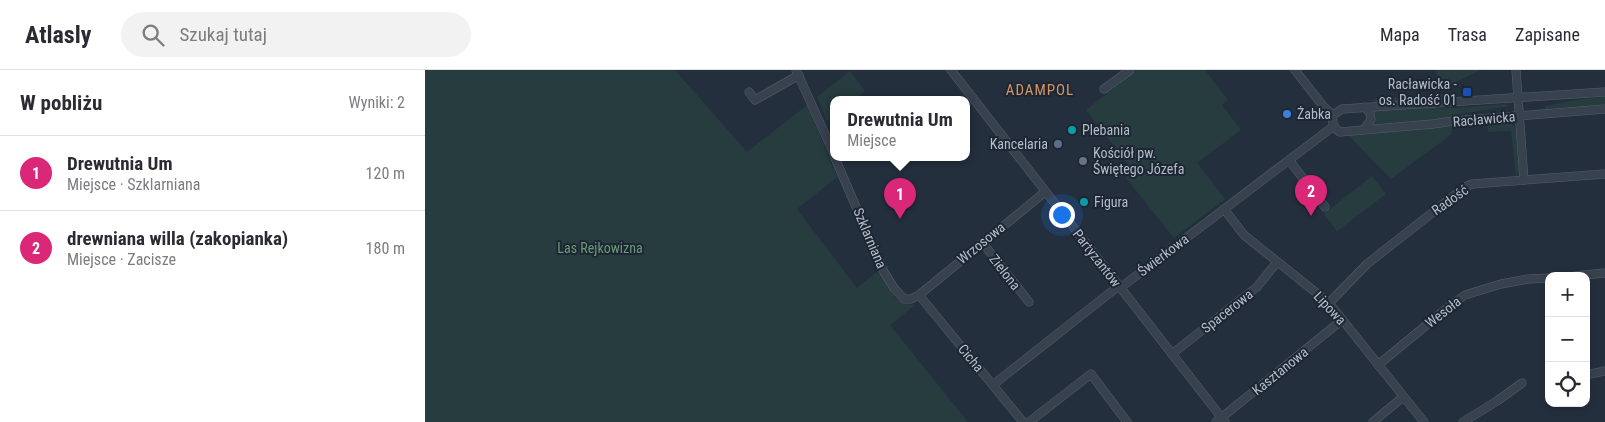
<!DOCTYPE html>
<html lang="pl">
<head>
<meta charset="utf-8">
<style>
  :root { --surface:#fff; --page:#f2f2f3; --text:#2b2b33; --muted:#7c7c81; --line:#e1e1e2; --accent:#db2777 }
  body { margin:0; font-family:"Roboto Condensed",sans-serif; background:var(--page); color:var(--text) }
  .controls { position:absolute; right:15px; bottom:15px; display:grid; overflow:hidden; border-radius:10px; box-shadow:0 2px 8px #0003 }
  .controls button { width:45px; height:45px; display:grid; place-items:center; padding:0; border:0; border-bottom:1px solid var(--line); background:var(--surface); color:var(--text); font:25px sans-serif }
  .you { position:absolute; left:636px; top:144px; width:18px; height:18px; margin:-12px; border:4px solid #fff; border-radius:50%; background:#1a73e8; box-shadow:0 0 0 8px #1a73e833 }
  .badge { display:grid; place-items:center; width:32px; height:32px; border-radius:50%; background:var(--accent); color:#fff; font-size:16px; font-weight:700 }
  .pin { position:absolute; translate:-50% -41px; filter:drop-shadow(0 1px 2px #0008) }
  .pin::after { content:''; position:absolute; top:26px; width:18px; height:15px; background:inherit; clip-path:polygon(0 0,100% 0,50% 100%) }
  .popup { position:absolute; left:405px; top:26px; width:140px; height:65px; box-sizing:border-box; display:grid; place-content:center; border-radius:10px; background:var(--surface); filter:drop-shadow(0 1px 4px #0005); font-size:16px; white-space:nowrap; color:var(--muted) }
  .popup b { font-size:19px; color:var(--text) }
  .popup::after { content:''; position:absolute; left:50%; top:100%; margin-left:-10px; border:10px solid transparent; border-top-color:var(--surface) }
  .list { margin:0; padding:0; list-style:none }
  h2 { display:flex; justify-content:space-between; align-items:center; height:65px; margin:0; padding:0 20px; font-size:21px }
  h2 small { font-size:16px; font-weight:400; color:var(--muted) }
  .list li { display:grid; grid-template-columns:32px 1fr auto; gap:15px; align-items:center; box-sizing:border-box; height:75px; padding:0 20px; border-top:1px solid var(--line) }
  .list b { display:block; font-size:19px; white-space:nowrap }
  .list p { margin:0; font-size:16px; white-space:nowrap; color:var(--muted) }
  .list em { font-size:16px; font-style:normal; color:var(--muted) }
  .icon { flex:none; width:28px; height:28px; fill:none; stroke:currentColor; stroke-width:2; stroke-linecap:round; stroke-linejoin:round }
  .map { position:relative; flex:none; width:1180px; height:352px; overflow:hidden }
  header { display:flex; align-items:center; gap:30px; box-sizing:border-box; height:70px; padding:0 25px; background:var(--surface); border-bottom:1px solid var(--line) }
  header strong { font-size:24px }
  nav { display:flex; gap:28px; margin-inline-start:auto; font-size:18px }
  .search { width:350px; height:45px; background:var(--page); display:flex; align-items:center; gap:12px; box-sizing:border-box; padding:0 18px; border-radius:28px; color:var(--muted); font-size:19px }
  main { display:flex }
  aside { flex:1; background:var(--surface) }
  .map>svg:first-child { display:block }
  .green { fill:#263c3f }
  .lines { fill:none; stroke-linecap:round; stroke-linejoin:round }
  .street-casing { stroke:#565f6c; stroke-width:9 }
  .street { stroke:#38414e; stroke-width:8 }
  .transit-dot { fill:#1a4fb4; stroke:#1d2633; stroke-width:2 }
  .shop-dot { fill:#3f7fe0; stroke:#1d2633; stroke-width:2 }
  .culture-dot { fill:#0f9aa8; stroke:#1d2633; stroke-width:2 }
  .service-dot { fill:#5c6f8a; stroke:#1d2633; stroke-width:2 }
  .worship-dot { fill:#6b7280; stroke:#1d2633; stroke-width:2 }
  .labels { text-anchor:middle; stroke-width:4; stroke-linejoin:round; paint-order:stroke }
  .poi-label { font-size:14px; fill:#b4bcc9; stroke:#1d2633; text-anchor:start }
  .street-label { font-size:14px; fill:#b4bcc9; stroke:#1d2633 }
  .park-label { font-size:14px; fill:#6b9a76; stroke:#1d2633 }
  .neighbourhood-label { font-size:15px; letter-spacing:1px; fill:#d59563; stroke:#1d2633 }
</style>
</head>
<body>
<header>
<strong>Atlasly</strong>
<div class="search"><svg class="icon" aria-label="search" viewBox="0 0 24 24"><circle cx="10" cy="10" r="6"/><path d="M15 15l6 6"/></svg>Szukaj tutaj</div>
<nav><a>Mapa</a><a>Trasa</a><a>Zapisane</a></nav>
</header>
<main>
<aside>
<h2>W pobliżu<small>Wyniki: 2</small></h2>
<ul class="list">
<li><span class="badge">1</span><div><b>Drewutnia Um</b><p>Miejsce · Szklarniana</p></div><em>120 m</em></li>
<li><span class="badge">2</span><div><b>drewniana willa (zakopianka)</b><p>Miejsce · Zacisze</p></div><em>180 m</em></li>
</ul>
</aside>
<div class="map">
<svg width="1180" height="352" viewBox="0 0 1180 352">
  <rect width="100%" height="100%" fill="#242f3e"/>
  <g class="green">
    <path d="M0,0H250L322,82L382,35L412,107L372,139L432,218L453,201L471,229L480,234L490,235L465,255L543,352H0Z"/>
    <path d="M712,0H780L803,30L797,35L816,60L772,93L800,129L749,168L701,108L709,102L661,40Z"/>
    <path d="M1010,0H1055L1017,19Z"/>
    <path d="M425,1L440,21L429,30H409V46L402,51L392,27Z"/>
    <path d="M1032,23L1009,30L954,33L945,30Z"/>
    <path d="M1180,27V35L1120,39V36L1156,29Z"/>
    <path d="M1080,34L1085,36L1041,43L1002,52L950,56V54L951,48L949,40L988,36L1030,38Z"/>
    <path d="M1081,52L1088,55L1091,61L1094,101L1091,107L1086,61L1063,62L1062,53Z"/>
    <path d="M1027,56V64L966,109L922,64Z"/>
    <path d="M947,106L961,124L912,161L899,144Z"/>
  </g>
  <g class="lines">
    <defs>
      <g id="street">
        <path d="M371,0L409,84"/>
        <path d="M526,0L800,352"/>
        <path d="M870,0L898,36L908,45"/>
        <path d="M1091,0L1099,110"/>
        <path d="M679,19L705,0"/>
        <path d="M324,22L330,30L374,5"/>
        <path d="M1180,22L917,39L908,45C907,53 908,58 915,62L1008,54L1028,51L1180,39"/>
        <path d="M939,59L946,50L945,43L940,37"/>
        <path d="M410,88L459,202L469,218L479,229H486L494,225L620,122"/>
        <path d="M864,90L900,137"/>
        <path d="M799,139L819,165L904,233L999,352"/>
        <path d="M557,172L604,232"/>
        <path d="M1150,206L1180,203"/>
        <path d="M494,225L598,352"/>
        <path d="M904,233L942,194L1040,117L1047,114L1180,104"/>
        <path d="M747,284L832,217L852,192"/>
        <path d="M953,295L1021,239L1040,225L1076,214L1103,209L1124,208"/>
        <path d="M1161,305L1180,301"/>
        <path d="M569,314L691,218L699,215L909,56"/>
        <path d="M604,352L666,304L702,352"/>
        <path d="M791,352L917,250"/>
        <path d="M948,352L978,327"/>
        <path d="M1038,352L1072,331L1097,313"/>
      </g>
    </defs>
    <use href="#street" class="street-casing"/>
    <use href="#street" class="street"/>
  </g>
  <rect class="transit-dot" x="1037" y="17" width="10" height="10" rx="2.5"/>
  <circle class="shop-dot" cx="862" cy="44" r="5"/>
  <g class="culture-dot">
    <circle cx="647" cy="60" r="5"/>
    <circle cx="659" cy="132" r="5"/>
  </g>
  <circle class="service-dot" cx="633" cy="74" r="5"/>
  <circle class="worship-dot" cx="658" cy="91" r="5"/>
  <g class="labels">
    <g class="poi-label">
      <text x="1032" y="19" text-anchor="end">Racławicka -<tspan x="1032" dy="16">os. Radość 01</tspan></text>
      <text x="872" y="49">Żabka</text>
      <text x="657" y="65">Plebania</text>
      <text x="623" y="79" text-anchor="end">Kancelaria</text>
      <text x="668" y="88">Kościół pw.<tspan x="668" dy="16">Świętego Józefa</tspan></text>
      <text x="669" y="137">Figura</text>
    </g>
    <g class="street-label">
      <text transform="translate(1059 49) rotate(-5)" y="5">Racławicka</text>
      <text transform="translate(1025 130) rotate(-35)" y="5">Radość</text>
      <text transform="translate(445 168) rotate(67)" y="5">Szklarniana</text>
      <text transform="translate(556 173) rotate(-39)" y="5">Wrzosowa</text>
      <text transform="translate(738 185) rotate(-37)" y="5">Świerkowa</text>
      <text transform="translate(672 188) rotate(52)" y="5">Partyzantów</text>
      <text transform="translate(580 202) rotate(52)" y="5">Zielona</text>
      <text transform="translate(905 238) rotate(47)" y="5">Lipowa</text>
      <text transform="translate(802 241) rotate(-38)" y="5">Spacerowa</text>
      <text transform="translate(1018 242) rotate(-38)" y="5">Wesoła</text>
      <text transform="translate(546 288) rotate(50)" y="5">Cicha</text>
      <text transform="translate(855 301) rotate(-39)" y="5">Kasztanowa</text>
    </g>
    <g class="park-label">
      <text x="175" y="183">Las Rejkowizna</text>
    </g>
    <g class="neighbourhood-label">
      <text x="615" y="25">ADAMPOL</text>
    </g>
  </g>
</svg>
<div class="controls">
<button>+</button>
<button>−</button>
<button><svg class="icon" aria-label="locate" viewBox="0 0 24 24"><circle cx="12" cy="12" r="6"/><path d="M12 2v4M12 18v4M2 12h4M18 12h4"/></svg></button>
</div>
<div class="you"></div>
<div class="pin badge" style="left:475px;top:149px">1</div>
<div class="popup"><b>Drewutnia Um</b>Miejsce</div>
<div class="pin badge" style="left:886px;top:146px">2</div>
</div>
</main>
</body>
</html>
